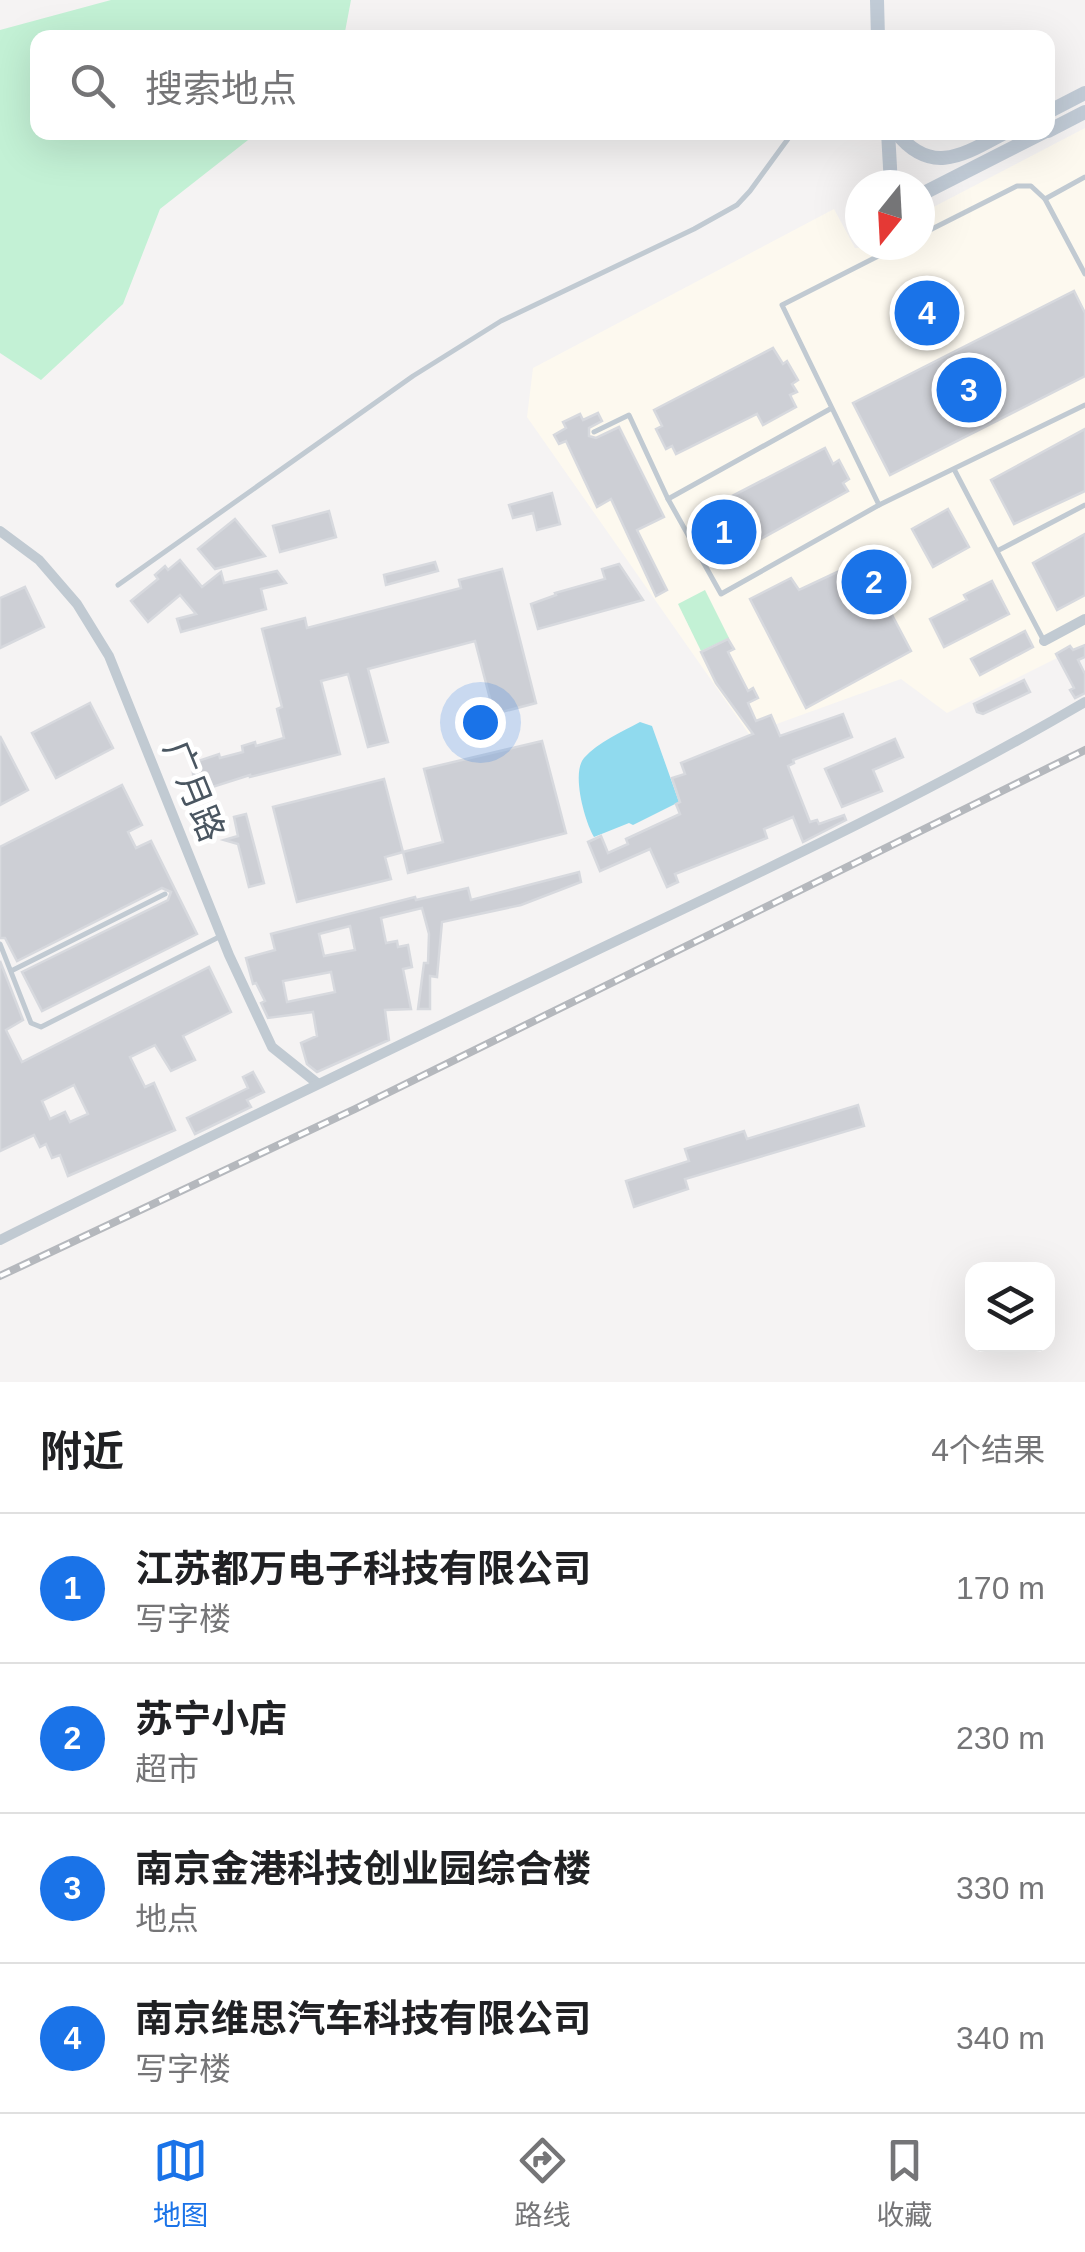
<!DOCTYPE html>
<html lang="zh">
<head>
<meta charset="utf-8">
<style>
  :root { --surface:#fff; --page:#f6f6f6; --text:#202124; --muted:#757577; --line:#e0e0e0; --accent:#1a73e8 }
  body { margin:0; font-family:Helvetica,"Noto Sans SC",sans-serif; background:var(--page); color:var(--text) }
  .controls { position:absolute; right:30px; bottom:30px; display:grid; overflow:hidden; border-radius:20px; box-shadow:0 10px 40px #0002 }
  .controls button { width:90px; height:90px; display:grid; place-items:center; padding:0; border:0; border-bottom:2px solid var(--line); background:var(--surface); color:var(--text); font:50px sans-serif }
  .compass { position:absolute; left:845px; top:170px; width:90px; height:90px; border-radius:50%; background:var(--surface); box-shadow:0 10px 40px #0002; rotate:198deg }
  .you { position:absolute; left:480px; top:722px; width:35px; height:35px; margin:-25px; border:8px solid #fff; border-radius:50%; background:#1a73e8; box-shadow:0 0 0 15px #1a73e833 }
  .badge { display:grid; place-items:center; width:65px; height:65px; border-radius:50%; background:var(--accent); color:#fff; font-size:32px; font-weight:700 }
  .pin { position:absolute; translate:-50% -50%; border:5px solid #fff; box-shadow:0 2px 10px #0006 }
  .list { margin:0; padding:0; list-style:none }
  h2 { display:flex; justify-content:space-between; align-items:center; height:130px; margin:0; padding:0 40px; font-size:42px }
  h2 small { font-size:32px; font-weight:400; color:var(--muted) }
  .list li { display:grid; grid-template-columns:65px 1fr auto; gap:30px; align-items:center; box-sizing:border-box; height:150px; padding:0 40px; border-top:2px solid var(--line) }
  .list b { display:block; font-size:38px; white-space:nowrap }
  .list p { margin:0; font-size:32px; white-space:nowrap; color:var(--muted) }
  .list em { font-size:32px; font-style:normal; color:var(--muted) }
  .icon { flex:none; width:55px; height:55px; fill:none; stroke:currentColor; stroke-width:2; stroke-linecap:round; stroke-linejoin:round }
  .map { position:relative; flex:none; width:1085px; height:1382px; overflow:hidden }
  .search { position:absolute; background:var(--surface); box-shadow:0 10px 40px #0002; left:30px; right:30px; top:30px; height:110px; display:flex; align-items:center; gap:25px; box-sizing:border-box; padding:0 35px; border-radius:20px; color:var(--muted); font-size:38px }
  .sheet { height:730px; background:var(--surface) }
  nav { display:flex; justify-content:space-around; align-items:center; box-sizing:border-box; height:140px; border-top:2px solid var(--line); background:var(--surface); font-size:28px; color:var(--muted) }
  nav a { display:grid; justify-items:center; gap:5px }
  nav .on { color:var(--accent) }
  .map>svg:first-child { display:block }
  .commercial { fill:#fdf9ef }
  .green { fill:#c3f1d5 }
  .water { fill:#90daee }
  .building { fill:#cdcfd5; stroke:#d7d9de; stroke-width:2.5; fill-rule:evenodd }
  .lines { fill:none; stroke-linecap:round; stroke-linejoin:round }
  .lane { stroke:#c1cad2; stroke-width:5 }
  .street { stroke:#c1cad2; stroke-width:10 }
  .secondary { stroke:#c1cbd6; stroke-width:14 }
  .rail-casing { stroke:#b5b8bd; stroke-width:8 }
  .rail { stroke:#fff; stroke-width:4; stroke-dasharray:11; stroke-linecap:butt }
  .labels { text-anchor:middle; stroke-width:9; stroke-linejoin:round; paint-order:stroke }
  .street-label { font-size:35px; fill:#4a5661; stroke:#fff }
</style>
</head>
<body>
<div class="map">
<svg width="1085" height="1382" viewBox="0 0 1085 1382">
  <rect width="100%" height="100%" fill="#f5f3f3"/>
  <path class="commercial" d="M1085,128V644L947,713L901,679L749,734L527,417L533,368L834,209L855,248L920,245V214Z"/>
  <g class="green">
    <path d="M111,0H351L344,37L38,38V132L257,133L160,209L123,304L41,380L0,353V30Z"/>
    <path d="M705,590L729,638L701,651L678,604Z"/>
  </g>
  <path class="water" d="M640,722L652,726L679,802L633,825L629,823L594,837C585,822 571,773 584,758C598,742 622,732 640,722Z"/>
  <g class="building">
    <path d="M1074,291L1085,313V376L890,475L853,403Z"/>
    <path d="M773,348L783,364L787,361L798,380L792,384L797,392L790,395L796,407L763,425L757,414L676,454L672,446L666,449L656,429L662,426L654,410Z"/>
    <path d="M598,413L602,421L589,428V436L596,438L619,427L664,517L637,530L667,590L656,596L611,499L597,507L566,441L559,444L554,435L566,428L563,422L580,414L583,420Z"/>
    <path d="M1085,429V491L1014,524L991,480Z"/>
    <path d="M825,448L833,464L839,460L849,479L843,483L848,491L748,546L746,543L728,554L723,545L718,548L707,529L714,526L705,510Z"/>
    <path d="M552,493L560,524L537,530L533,513L513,518L509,505Z"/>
    <path d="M948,509L969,547L933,567L912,529Z"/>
    <path d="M329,511L336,537L280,552L273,526Z"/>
    <path d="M235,519L265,556L215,569L198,549Z"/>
    <path d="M1085,534V595L1057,610L1033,563Z"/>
    <path d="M180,560L202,587L221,572L224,583L277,571L286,583L261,589L266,609L181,632L177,619L196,614L180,595L148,622L131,601L158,579L155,575L165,566L168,570Z"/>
    <path d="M863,560L911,651L806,708L750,599L791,578L799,590Z"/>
    <path d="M435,562L438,571L386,585L384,575Z"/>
    <path d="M619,564L643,600L538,629L531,604L556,595L555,593L605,579L602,569Z"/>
    <path d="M502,569L536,703L494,714L475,641L368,669L388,742L368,747L348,674L321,681L340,754L250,777V775L200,791L198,783L194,784L192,763L219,754L220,758L243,752L242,746L255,742L256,746L284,738L277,709L282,707L262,629L305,618L307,628L461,588L459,580Z"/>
    <path d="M992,581L1009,614L944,647L930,619L967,600L964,595Z"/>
    <path d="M25,587L44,627L0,648V598Z"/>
    <path d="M1025,631L1033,647L980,675L971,659Z"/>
    <path d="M728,639L734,649L728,652L748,691L753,688L758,698L748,703L756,721L771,715L780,736L843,714L852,737L793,760L794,763L788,766L810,822L817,820L819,824L844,815L846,820L803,842L793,817L764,829L767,838L675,874L678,882L667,887L650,849L600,871L588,842L601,836L608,853L628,844L626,839L680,814L676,804L680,802L672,778L685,774L681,763L753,734L716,683L701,652Z"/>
    <path d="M1085,645V657L1078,660L1085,674V693L1075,698L1070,690L1074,688L1056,654L1070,646L1073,650Z"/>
    <path d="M1024,680L1030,692L983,714L977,712L974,704Z"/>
    <path d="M90,703L113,748L56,778L32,733Z"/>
    <path d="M0,736L28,790L0,805Z"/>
    <path d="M895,739L903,757L873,770L882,791L842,807L825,769Z"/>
    <path d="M542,741L566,833L408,873L403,852L443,842L424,769Z"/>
    <path d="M384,779L403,852L385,857L391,879L297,902L273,807Z"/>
    <path d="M122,785L142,825L128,832L136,848L151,841L197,934L42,1011L22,972L168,900L171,892L162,888L17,961L5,938H0V847Z"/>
    <path d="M246,814L264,883L249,887L238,844L224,840L238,836L234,817Z"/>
    <path d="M579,872L581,882L521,905L442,922L437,977L430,976V1009H418L424,963H428L429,934L422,908L381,918L386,943L397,941L398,947L408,945L412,967L403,969L411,1009L385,1010L389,1040L317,1072L307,1064L301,1043L317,1036L313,1012L268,1018L261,1003L265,1001L256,983L253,984L246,958L275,950L271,934L415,897L416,900L468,888L471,900ZM350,926L355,950L324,956L319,934ZM331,972L335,992L287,1002L283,981Z"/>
    <path d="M0,961L23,1020L6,1030L22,1062L209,967L231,1012L183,1036L195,1060L171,1071L155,1045L130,1057L145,1087L154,1083L175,1130L68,1176L60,1155L52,1158L46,1144L40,1147L34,1135L0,1151ZM74,1085L88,1114L70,1122L65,1112L50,1119L42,1101Z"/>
    <path d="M253,1072L264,1092L247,1100L251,1107L195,1134L187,1118L248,1088L243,1077Z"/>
    <path d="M858,1105L864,1126L685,1179L688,1189L634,1207L626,1181L689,1161L685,1149L744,1131L747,1139Z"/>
  </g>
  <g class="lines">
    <g class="lane">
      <path d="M1045,199L1085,274"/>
      <path d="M920,235L1017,186H1031L1045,199L1085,177"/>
      <path d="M594,432L629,415L668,499L721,594L879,505L1085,405"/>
      <path d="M955,471L1044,641"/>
      <path d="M668,499L830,409"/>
      <path d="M879,505L782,305L900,245"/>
      <path d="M999,550L1085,505"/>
      <path d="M118,585L413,376L501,321L694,229L737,205L750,191L793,132"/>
      <path d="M0,944L31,1023L41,1027L219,937"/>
      <path d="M13,970L165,894"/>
    </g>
    <g class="street">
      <path d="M0,531L39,560L77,604L109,656L229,955L272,1047L317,1083"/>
      <path d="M1044,641L1085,619"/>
      <path d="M0,1240C197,1142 395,1047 593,952C759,873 926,795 1085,702"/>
    </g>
    <g class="secondary">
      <path d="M877,0L878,38"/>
      <path d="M1048,112L1085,93"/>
      <path d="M1048,131L1085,112"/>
      <path d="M888,132L891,185"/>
      <path d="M896,132C932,178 966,153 1006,132"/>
      <path d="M920,195L1044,132"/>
    </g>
    <defs>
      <path id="rail" d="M0,1276L355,1109L1085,750"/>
    </defs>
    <use href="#rail" class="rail-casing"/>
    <use href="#rail" class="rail"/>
  </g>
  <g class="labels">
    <g class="street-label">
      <text transform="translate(194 791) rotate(68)" y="12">广月路</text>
    </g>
  </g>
</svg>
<div class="controls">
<button><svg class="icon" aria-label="layers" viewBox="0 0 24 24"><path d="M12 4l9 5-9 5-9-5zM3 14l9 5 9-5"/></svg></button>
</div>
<svg class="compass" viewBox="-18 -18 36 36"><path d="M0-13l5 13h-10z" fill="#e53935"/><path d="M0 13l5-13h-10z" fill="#757577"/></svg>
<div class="you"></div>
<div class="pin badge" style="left:724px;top:532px">1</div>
<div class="pin badge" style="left:874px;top:582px">2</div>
<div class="pin badge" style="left:969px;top:390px">3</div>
<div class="pin badge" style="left:927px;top:313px">4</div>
<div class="search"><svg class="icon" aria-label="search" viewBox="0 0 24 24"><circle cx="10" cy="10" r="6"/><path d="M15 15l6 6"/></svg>搜索地点</div>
</div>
<section class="sheet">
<h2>附近<small>4个结果</small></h2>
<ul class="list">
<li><span class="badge">1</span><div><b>江苏都万电子科技有限公司</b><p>写字楼</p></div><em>170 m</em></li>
<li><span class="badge">2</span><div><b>苏宁小店</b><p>超市</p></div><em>230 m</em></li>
<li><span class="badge">3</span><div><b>南京金港科技创业园综合楼</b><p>地点</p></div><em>330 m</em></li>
<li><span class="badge">4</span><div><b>南京维思汽车科技有限公司</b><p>写字楼</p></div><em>340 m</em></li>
</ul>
</section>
<nav>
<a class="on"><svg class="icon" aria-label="map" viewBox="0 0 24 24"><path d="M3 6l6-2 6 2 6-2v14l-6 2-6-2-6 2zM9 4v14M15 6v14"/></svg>地图</a>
<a><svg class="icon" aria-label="directions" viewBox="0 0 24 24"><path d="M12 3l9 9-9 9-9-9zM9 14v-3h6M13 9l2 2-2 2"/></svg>路线</a>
<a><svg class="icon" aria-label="saved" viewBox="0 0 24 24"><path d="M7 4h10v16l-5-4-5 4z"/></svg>收藏</a>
</nav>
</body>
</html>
